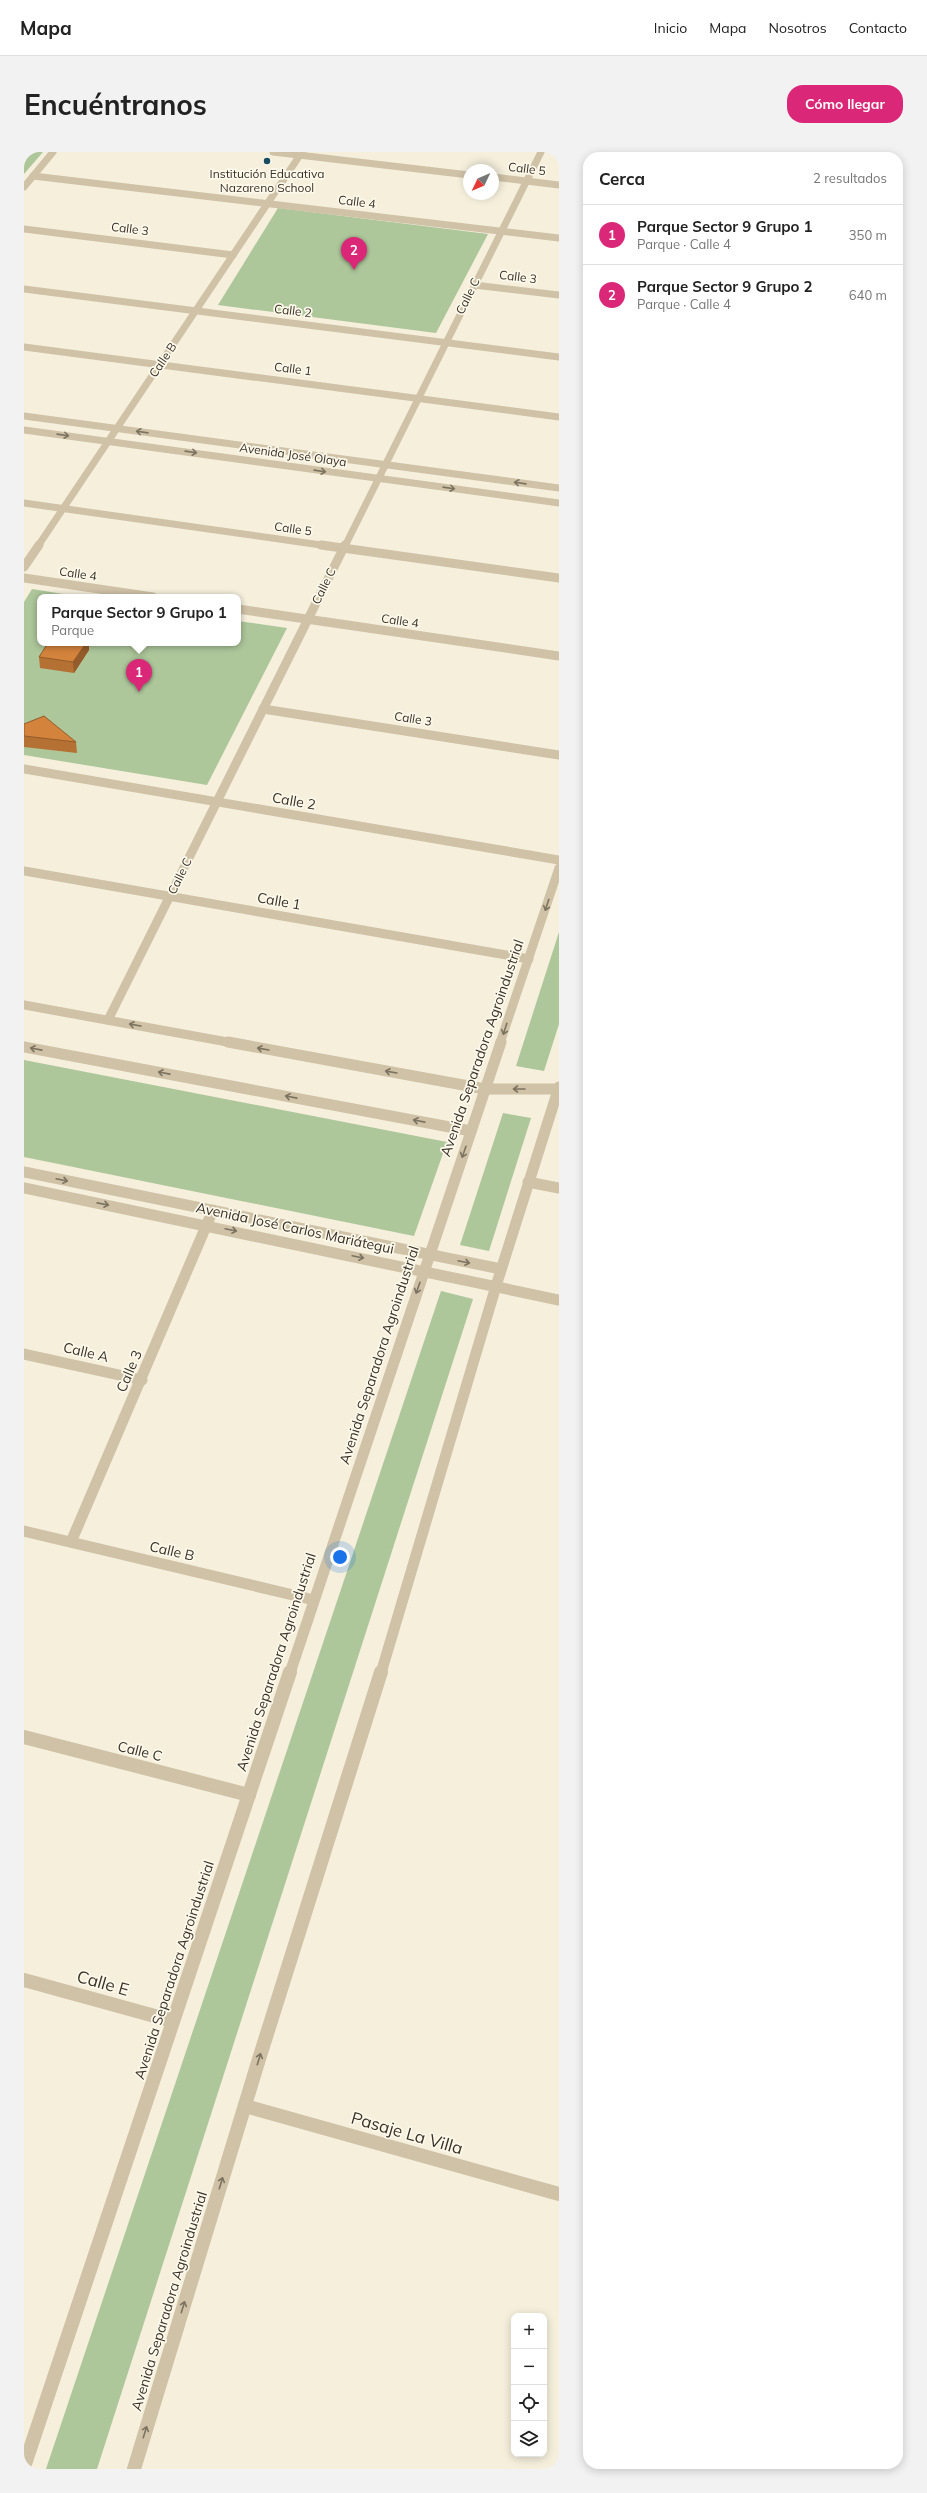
<!DOCTYPE html>
<html lang="es">
<head>
<meta charset="utf-8">
<style>
  :root { --surface:#fff; --page:#f2f2f2; --text:#222; --muted:#767676; --line:#e0e0e0; --accent:#db2777 }
  body { margin:0; font-family:Mulish,sans-serif; background:var(--page); color:var(--text) }
  .controls { position:absolute; right:12px; bottom:12px; display:grid; overflow:hidden; border-radius:8px; box-shadow:0 2px 10px #0003 }
  .controls button { width:36px; height:36px; display:grid; place-items:center; padding:0; border:0; border-bottom:1px solid var(--line); background:var(--surface); color:var(--text); font:20px sans-serif }
  .compass { position:absolute; left:439px; top:12px; width:36px; height:36px; border-radius:50%; background:var(--surface); box-shadow:0 2px 10px #0003; rotate:226deg }
  .you { position:absolute; left:316px; top:1405px; width:14px; height:14px; margin:-10px; border:3px solid #fff; border-radius:50%; background:#1a73e8; box-shadow:0 0 0 6px #1a73e833 }
  .badge { display:grid; place-items:center; width:26px; height:26px; border-radius:50%; background:var(--accent); color:#fff; font-size:13px; font-weight:700 }
  .pin { position:absolute; translate:-50% -33px; filter:drop-shadow(0 1px 2px #0008) }
  .pin::after { content:''; position:absolute; top:21px; width:14px; height:12px; background:inherit; clip-path:polygon(0 0,100% 0,50% 100%) }
  .popup { position:absolute; left:13px; top:442px; width:204px; height:52px; box-sizing:border-box; display:grid; place-content:center; border-radius:8px; background:var(--surface); filter:drop-shadow(0 1px 3px #0005); font-size:13px; white-space:nowrap; color:var(--muted) }
  .popup b { font-size:15px; color:var(--text) }
  .popup::after { content:''; position:absolute; left:50%; top:100%; margin-left:-8px; border:8px solid transparent; border-top-color:var(--surface) }
  .list { margin:0; padding:0; list-style:none }
  h2 { display:flex; justify-content:space-between; align-items:center; height:52px; margin:0; padding:0 16px; font-size:17px }
  h2 small { font-size:13px; font-weight:400; color:var(--muted) }
  .list li { display:grid; grid-template-columns:26px 1fr auto; gap:12px; align-items:center; box-sizing:border-box; height:60px; padding:0 16px; border-top:1px solid var(--line) }
  .list b { display:block; font-size:15px; white-space:nowrap }
  .list p { margin:0; font-size:13px; white-space:nowrap; color:var(--muted) }
  .list em { font-size:13px; font-style:normal; color:var(--muted) }
  .icon { flex:none; width:22px; height:22px; fill:none; stroke:currentColor; stroke-width:2; stroke-linecap:round; stroke-linejoin:round }
  .map { position:relative; flex:none; width:535px; height:2317px; overflow:hidden; border-radius:16px }
  header { display:flex; align-items:center; gap:24px; box-sizing:border-box; height:56px; padding:0 20px; background:var(--surface); border-bottom:1px solid var(--line) }
  header strong { font-size:19px }
  nav { display:flex; gap:22px; margin-inline-start:auto; font-size:14px }
  .intro { display:flex; align-items:center; justify-content:space-between; box-sizing:border-box; height:96px; padding:0 24px }
  h1 { margin:0; font-size:28px }
  .button { padding:10px 18px; border-radius:16px; background:var(--accent); color:#fff; font-size:14px; font-weight:700 }
  main { display:flex; gap:24px; padding:0 24px }
  aside { flex:1; background:var(--surface); border-radius:16px; box-shadow:0 2px 10px #0003 }
  .map>svg:first-child { display:block }
  .green { fill:#adc69a }
  .lines { fill:none; stroke-linecap:round; stroke-linejoin:round }
  .minor-far3 { stroke:#cfc2a7; stroke-width:7 }
  .minor-far2 { stroke:#cfc2a7; stroke-width:9 }
  .minor-far1 { stroke:#cfc2a7; stroke-width:11 }
  .minor { stroke:#cfc2a7; stroke-width:14 }
  .tertiary-far3 { stroke:#cfc2a7; stroke-width:7 }
  .tertiary-far2 { stroke:#cfc2a7; stroke-width:9 }
  .tertiary-far1 { stroke:#cfc2a7; stroke-width:11 }
  .tertiary { stroke:#cfc2a7; stroke-width:14 }
  .wall { fill:#b57134 }
  .shaded-wall { fill:#945c2a }
  .building { fill:#d3833c; stroke:#945c2a }
  .oneway { stroke:#7d7361 }
  .poi-dot { fill:#184c61; stroke:#fcf8ea; stroke-width:1.5 }
  .labels { text-anchor:middle; stroke-width:3.5; stroke-linejoin:round; paint-order:stroke }
  .far-street-label { font-size:12px; fill:#3a3228; stroke:#fcf8ea }
  .far-poi-label { font-size:12px; fill:#3a3228; stroke:#fcf8ea }
  .street-label { font-size:14px; fill:#3a3228; stroke:#fcf8ea }
  .near-street-label { font-size:17px; fill:#3a3228; stroke:#fcf8ea }
</style>
</head>
<body>
<header>
<strong>Mapa</strong>
<nav><a>Inicio</a><a>Mapa</a><a>Nosotros</a><a>Contacto</a></nav>
</header>
<div class="intro"><h1>Encuéntranos</h1><a class="button">Cómo llegar</a></div>
<main>
<div class="map">
<svg width="535" height="2317" viewBox="0 0 535 2317">
  <rect width="100%" height="100%" fill="#f5efdc"/>
  <g class="green">
    <path d="M0,0H19L0,22Z"/>
    <path d="M254,56L464,82L412,181L194,153Z"/>
    <path d="M8,437L58,445H16V491H214V469L263,476L183,633L0,603V450Z"/>
    <path d="M535,780V872L520,919L492,914Z"/>
    <path d="M0,908L423,990L390,1084L0,1005Z"/>
    <path d="M479,961L507,966L465,1099L436,1093Z"/>
    <path d="M417,1139L449,1147L73,2317H22Z"/>
  </g>
  <g class="lines">
    <g class="minor-far3">
      <path d="M249,0L445,23"/>
      <path d="M9,24L535,86"/>
      <path d="M469,25L535,33"/>
      <path d="M0,77L209,103"/>
      <path d="M450,133L535,143"/>
      <path d="M0,137L535,205"/>
      <path d="M0,195L535,265"/>
      <path d="M0,264L535,336"/>
      <path d="M0,278L535,351"/>
      <path d="M0,351L304,394"/>
      <path d="M14,394L278,0"/>
      <path d="M321,394L517,0"/>
    </g>
    <g class="minor-far2">
      <path d="M297,393L535,426"/>
      <path d="M0,415L15,393"/>
      <path d="M0,426L129,445"/>
      <path d="M214,457L535,504"/>
      <path d="M239,557L535,603"/>
      <path d="M0,617L535,708"/>
      <path d="M0,719L505,807"/>
      <path d="M84,868L321,393"/>
    </g>
    <g class="minor-far1">
      <path d="M0,895L447,979"/>
      <path d="M504,1030L535,1036"/>
      <path d="M0,1036L535,1148"/>
      <path d="M0,1202L118,1228"/>
      <path d="M0,1379L290,1448"/>
      <path d="M47,1390L189,1058"/>
    </g>
    <g class="minor">
      <path d="M0,1585L225,1643"/>
      <path d="M0,1828L149,1869"/>
      <path d="M221,1954L535,2042"/>
    </g>
    <path class="tertiary-far3" d="M0,35L29,0"/>
    <g class="tertiary-far2">
      <path d="M0,853L209,891"/>
      <path d="M476,891L535,716"/>
    </g>
    <g class="tertiary-far1">
      <path d="M204,890L461,937H534"/>
      <path d="M0,1020L477,1117"/>
      <path d="M266,1521L477,890"/>
      <path d="M357,1521L472,1134L535,935"/>
    </g>
    <g class="tertiary">
      <path d="M0,2315L266,1520"/>
      <path d="M110,2317L235,1907L357,1520"/>
    </g>
  </g>
  <g class="wall">
    <path d="M24,491H65V498L50,521L16,516L15,505Z"/>
    <path d="M0,572L52,590L53,601L0,595Z"/>
  </g>
  <path class="shaded-wall" d="M62,491H65V498L50,521L49,510Z"/>
  <g class="building">
    <path d="M24,491H62L49,510L15,505Z"/>
    <path d="M20,564L52,590L0,584V572Z"/>
  </g>
  <defs><path id="oneway-shaft" d="M-6 0H5M1.5-3L5.5 0L1.5 3" fill="none" stroke-width="1.6" stroke-linecap="round" stroke-linejoin="round"/></defs>
  <g class="oneway">
    <use href="#oneway-shaft" transform="translate(118 280) rotate(-172)"/>
    <use href="#oneway-shaft" transform="translate(39 283) rotate(8)"/>
    <use href="#oneway-shaft" transform="translate(167 300) rotate(8)"/>
    <use href="#oneway-shaft" transform="translate(296 319) rotate(8)"/>
    <use href="#oneway-shaft" transform="translate(496 331) rotate(-172)"/>
    <use href="#oneway-shaft" transform="translate(425 336) rotate(8)"/>
    <use href="#oneway-shaft" transform="translate(523 753) rotate(108)"/>
    <use href="#oneway-shaft" transform="translate(111 873) rotate(-170)"/>
    <use href="#oneway-shaft" transform="translate(481 877) rotate(108)"/>
    <use href="#oneway-shaft" transform="translate(12 897) rotate(-169)"/>
    <use href="#oneway-shaft" transform="translate(239 897) rotate(-170)"/>
    <use href="#oneway-shaft" transform="translate(367 920) rotate(-170)"/>
    <use href="#oneway-shaft" transform="translate(140 921) rotate(-169)"/>
    <use href="#oneway-shaft" transform="translate(495 937) rotate(180)"/>
    <use href="#oneway-shaft" transform="translate(267 945) rotate(-169)"/>
    <use href="#oneway-shaft" transform="translate(395 969) rotate(-169)"/>
    <use href="#oneway-shaft" transform="translate(440 1000) rotate(109)"/>
    <use href="#oneway-shaft" transform="translate(38 1028) rotate(12)"/>
    <use href="#oneway-shaft" transform="translate(79 1052) rotate(11)"/>
    <use href="#oneway-shaft" transform="translate(207 1078) rotate(12)"/>
    <use href="#oneway-shaft" transform="translate(334 1105) rotate(12)"/>
    <use href="#oneway-shaft" transform="translate(440 1110) rotate(12)"/>
    <use href="#oneway-shaft" transform="translate(394 1136) rotate(109)"/>
    <use href="#oneway-shaft" transform="translate(235 1907) rotate(-73)"/>
    <use href="#oneway-shaft" transform="translate(197 2031) rotate(-73)"/>
    <use href="#oneway-shaft" transform="translate(159 2155) rotate(-73)"/>
    <use href="#oneway-shaft" transform="translate(121 2280) rotate(-73)"/>
  </g>
  <circle class="poi-dot" cx="243" cy="9" r="4"/>
  <g class="labels">
    <g class="far-street-label">
      <text transform="translate(503 17) rotate(7)" y="4">Calle 5</text>
      <text transform="translate(333 50) rotate(7)" y="4">Calle 4</text>
      <text transform="translate(106 77) rotate(7)" y="4">Calle 3</text>
      <text transform="translate(494 125) rotate(7)" y="4">Calle 3</text>
      <text transform="translate(444 144) rotate(-64)" y="4">Calle C</text>
      <text transform="translate(269 159) rotate(7)" y="4">Calle 2</text>
      <text transform="translate(139 208) rotate(-56)" y="4">Calle B</text>
      <text transform="translate(269 217) rotate(7)" y="4">Calle 1</text>
      <text transform="translate(269 303) rotate(8)" y="4">Avenida José Olaya</text>
      <text transform="translate(269 377) rotate(8)" y="4">Calle 5</text>
      <text transform="translate(54 422) rotate(8)" y="4">Calle 4</text>
      <text transform="translate(300 434) rotate(-64)" y="4">Calle C</text>
      <text transform="translate(376 469) rotate(8)" y="4">Calle 4</text>
      <text transform="translate(389 567) rotate(9)" y="4">Calle 3</text>
      <text transform="translate(156 724) rotate(-64)" y="4">Calle C</text>
    </g>
    <g class="far-poi-label">
      <text x="243" y="26">Institución Educativa<tspan x="243" dy="14">Nazareno School</tspan></text>
    </g>
    <g class="street-label">
      <text transform="translate(270 649) rotate(10)" y="5">Calle 2</text>
      <text transform="translate(255 749) rotate(10)" y="5">Calle 1</text>
      <text transform="translate(458 896) rotate(-71)" y="5">Avenida Separadora Agroindustrial</text>
      <text transform="translate(271 1076) rotate(12)" y="5">Avenida José Carlos Mariátegui</text>
      <text transform="translate(62 1200) rotate(13)" y="5">Calle A</text>
      <text transform="translate(355 1203) rotate(-72)" y="5">Avenida Separadora Agroindustrial</text>
      <text transform="translate(105 1219) rotate(-67)" y="5">Calle 3</text>
      <text transform="translate(148 1399) rotate(13)" y="5">Calle B</text>
      <text transform="translate(252 1510) rotate(-72)" y="5">Avenida Separadora Agroindustrial</text>
      <text transform="translate(116 1599) rotate(14)" y="5">Calle C</text>
      <text transform="translate(150 1818) rotate(-72)" y="5">Avenida Separadora Agroindustrial</text>
      <text transform="translate(145 2149) rotate(-73)" y="5">Avenida Separadora Agroindustrial</text>
    </g>
    <g class="near-street-label">
      <text transform="translate(79 1831) rotate(16)" y="6">Calle E</text>
      <text transform="translate(383 1981) rotate(16)" y="6">Pasaje La Villa</text>
    </g>
  </g>
</svg>
<div class="controls">
<button>+</button>
<button>−</button>
<button><svg class="icon" aria-label="locate" viewBox="0 0 24 24"><circle cx="12" cy="12" r="6"/><path d="M12 2v4M12 18v4M2 12h4M18 12h4"/></svg></button>
<button><svg class="icon" aria-label="layers" viewBox="0 0 24 24"><path d="M12 4l9 5-9 5-9-5zM3 14l9 5 9-5"/></svg></button>
</div>
<svg class="compass" viewBox="-18 -18 36 36"><path d="M0-13l5 13h-10z" fill="#e53935"/><path d="M0 13l5-13h-10z" fill="#767676"/></svg>
<div class="you"></div>
<div class="pin badge" style="left:115px;top:540px">1</div>
<div class="popup"><b>Parque Sector 9 Grupo 1</b>Parque</div>
<div class="pin badge" style="left:330px;top:118px">2</div>
</div>
<aside>
<h2>Cerca<small>2 resultados</small></h2>
<ul class="list">
<li><span class="badge">1</span><div><b>Parque Sector 9 Grupo 1</b><p>Parque · Calle 4</p></div><em>350 m</em></li>
<li><span class="badge">2</span><div><b>Parque Sector 9 Grupo 2</b><p>Parque · Calle 4</p></div><em>640 m</em></li>
</ul>
</aside>
</main>
</body>
</html>
